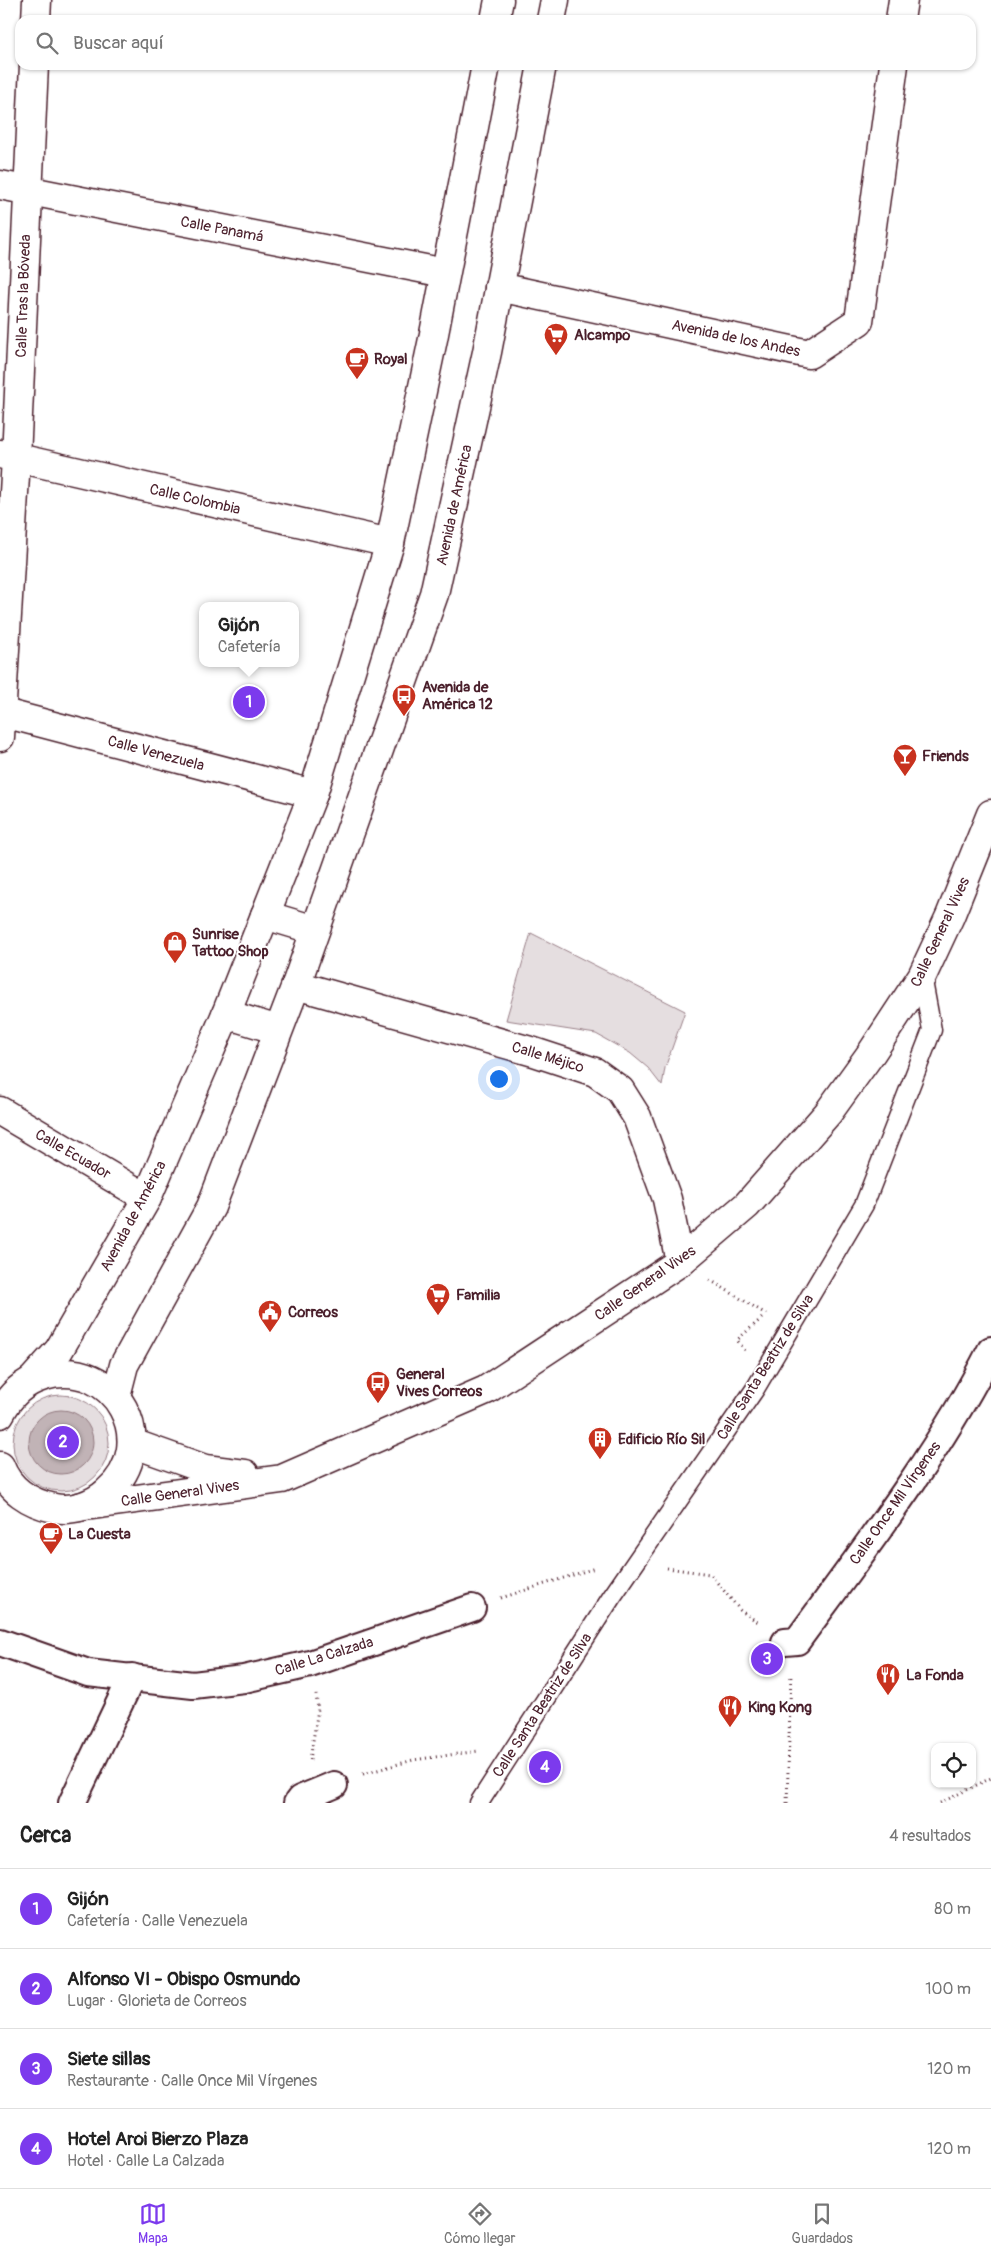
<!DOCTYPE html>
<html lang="es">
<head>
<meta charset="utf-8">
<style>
  :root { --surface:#fff; --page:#f2f2f2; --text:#222; --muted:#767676; --line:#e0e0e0; --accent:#7c3aed }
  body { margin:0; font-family:Pangolin,sans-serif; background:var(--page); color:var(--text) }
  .controls { position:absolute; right:15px; bottom:15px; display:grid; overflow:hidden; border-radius:10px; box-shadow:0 1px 4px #0004 }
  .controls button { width:45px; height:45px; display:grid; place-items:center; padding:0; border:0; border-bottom:1px solid var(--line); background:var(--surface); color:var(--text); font:25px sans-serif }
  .you { position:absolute; left:498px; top:1078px; width:18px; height:18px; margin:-12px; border:4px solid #fff; border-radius:50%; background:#1a73e8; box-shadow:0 0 0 8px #1a73e833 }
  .badge { display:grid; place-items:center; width:32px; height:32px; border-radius:50%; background:var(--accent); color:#fff; font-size:16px; font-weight:700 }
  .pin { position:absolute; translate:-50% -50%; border:2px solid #fff; box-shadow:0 1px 5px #0006 }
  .popup { position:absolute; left:199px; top:602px; width:100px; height:65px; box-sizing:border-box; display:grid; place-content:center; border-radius:10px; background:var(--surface); filter:drop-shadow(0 1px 4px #0005); font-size:16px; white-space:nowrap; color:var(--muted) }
  .popup b { font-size:19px; color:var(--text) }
  .popup::after { content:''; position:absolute; left:50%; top:100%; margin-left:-10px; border:10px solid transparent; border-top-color:var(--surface) }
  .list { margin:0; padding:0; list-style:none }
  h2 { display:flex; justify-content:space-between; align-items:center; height:65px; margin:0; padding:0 20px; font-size:21px }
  h2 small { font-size:16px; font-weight:400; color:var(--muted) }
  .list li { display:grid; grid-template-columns:32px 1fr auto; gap:15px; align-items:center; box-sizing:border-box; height:80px; padding:0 20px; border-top:1px solid var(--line) }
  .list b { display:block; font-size:19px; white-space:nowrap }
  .list p { margin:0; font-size:16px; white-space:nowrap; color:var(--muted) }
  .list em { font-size:16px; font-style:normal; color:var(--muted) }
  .icon { flex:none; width:28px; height:28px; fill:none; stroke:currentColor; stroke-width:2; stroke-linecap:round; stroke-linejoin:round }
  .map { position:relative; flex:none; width:991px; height:1803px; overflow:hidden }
  .search { position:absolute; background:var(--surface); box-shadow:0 1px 4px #0004; left:15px; right:15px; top:15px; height:55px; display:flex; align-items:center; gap:12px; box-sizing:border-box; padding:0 18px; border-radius:15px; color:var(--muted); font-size:19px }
  .sheet { height:385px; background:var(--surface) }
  nav { display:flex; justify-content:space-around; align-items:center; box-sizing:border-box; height:70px; border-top:1px solid var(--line); background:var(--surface); font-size:14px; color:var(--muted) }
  nav a { display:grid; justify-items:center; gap:2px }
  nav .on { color:var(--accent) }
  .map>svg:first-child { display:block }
  .green { fill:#e5dee0; stroke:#987e86 }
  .water { fill:#c1b3b6; stroke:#91787e }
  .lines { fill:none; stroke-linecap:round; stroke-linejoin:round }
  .service-casing { stroke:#4a1f2b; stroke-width:21 }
  .pedestrian-casing { stroke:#4a1f2b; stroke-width:30 }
  .minor-casing { stroke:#4a1f2b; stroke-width:31 }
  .tertiary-casing { stroke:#4a1f2b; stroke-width:31 }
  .path { stroke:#4a1f2b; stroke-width:3; stroke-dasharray:1 4; stroke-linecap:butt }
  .service { stroke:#fff; stroke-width:18 }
  .pedestrian { stroke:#fff; stroke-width:26 }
  .minor { stroke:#fff; stroke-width:28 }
  .tertiary { stroke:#fff; stroke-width:28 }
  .labels { text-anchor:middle; stroke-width:4; stroke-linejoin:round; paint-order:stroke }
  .street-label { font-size:15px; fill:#4a1f2b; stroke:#fff }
  .poi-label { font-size:15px; font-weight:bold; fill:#4a1f2b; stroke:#fff; text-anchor:start }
</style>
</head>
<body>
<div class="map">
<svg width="991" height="1803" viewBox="0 0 991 1803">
  <rect width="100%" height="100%" fill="#fff"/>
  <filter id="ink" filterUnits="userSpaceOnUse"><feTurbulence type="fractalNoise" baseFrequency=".02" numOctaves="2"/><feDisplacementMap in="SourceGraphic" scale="10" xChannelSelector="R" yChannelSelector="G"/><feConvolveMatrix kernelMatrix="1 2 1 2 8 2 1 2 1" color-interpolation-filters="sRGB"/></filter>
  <g filter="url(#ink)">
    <g class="green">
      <path d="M531,933L685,1011L665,1068L662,1086L648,1068L630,1053L596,1034L506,1020Z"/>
      <circle cx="61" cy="1443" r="48"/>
    </g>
    <circle class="water" cx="61" cy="1442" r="32"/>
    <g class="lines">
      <defs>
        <path id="service" d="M479,1803L611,1598L755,1389L864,1205L932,1030L922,976"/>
        <g id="pedestrian">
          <path d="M0,1642L88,1673L193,1685L244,1679L310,1664L472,1608"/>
          <path d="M785,1642L797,1641C866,1547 938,1454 991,1350"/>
          <path d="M72,1803L132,1677"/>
          <path d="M297,1803L300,1799L334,1785"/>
        </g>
        <g id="minor">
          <path d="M36,20L37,0"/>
          <path d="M900,20L903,0"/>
          <path d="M0,185L445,273"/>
          <path d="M499,287L809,354L859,321L894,65"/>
          <path d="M0,454L390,543"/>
          <path d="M0,712L313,794"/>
          <path d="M0,737L16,458L34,65"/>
          <path d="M296,985L534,1052L595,1072L620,1090L637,1117L667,1199L680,1262"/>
          <path d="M0,1111L147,1198"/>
        </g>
        <g id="tertiary">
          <path d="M495,20L499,0"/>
          <path d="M551,20L555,0"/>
          <path d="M265,915L315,930"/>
          <path d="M226,1014L278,1030"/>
          <path d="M33,1379L59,1350L147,1198L226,1014L313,794L390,543L433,339L486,65"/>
          <path d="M116,1396L124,1365L211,1207L296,985L434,594L487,352L542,65"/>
          <path d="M0,1414C10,1395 23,1382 44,1376C115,1356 163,1444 107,1492C94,1504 72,1512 54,1508C30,1503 9,1490 0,1466"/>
          <path d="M132,1443L205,1469L245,1474"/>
          <path d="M78,1507L282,1479L486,1390L680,1262L747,1205L828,1113L872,1052L922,976L950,916L991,814"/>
        </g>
      </defs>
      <use href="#service" class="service-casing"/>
      <use href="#pedestrian" class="pedestrian-casing"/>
      <use href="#minor" class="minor-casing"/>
      <use href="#tertiary" class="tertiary-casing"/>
      <g class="path">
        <path d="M710,1280L766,1314"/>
        <path d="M745,1350L737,1340L762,1318"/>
        <path d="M667,1568L710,1574L740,1610L759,1623"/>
        <path d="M501,1598L595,1568"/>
        <path d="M310,1760L318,1709L316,1695"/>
        <path d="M363,1774L413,1760L479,1751"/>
        <path d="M787,1803L791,1673"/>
        <path d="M940,1803L991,1778"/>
      </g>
      <use href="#service" class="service"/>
      <use href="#pedestrian" class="pedestrian"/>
      <use href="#minor" class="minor"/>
      <use href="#tertiary" class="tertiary"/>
    </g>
  </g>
  <defs>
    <symbol id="supermarket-pin" viewBox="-11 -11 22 30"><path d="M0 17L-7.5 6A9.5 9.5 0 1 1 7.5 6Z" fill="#c8321e" stroke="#fff"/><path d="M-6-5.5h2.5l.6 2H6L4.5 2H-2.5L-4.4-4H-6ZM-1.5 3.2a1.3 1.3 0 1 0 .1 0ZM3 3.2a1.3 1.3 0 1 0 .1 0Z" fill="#fff"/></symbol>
    <symbol id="cafe-pin" viewBox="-11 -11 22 30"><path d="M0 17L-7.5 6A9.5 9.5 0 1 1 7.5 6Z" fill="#c8321e" stroke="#fff"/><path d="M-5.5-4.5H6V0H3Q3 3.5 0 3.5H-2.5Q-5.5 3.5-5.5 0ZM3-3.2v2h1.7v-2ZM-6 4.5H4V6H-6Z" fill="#fff"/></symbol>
    <symbol id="bus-pin" viewBox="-11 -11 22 30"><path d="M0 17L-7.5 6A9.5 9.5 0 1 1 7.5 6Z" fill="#c8321e" stroke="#fff"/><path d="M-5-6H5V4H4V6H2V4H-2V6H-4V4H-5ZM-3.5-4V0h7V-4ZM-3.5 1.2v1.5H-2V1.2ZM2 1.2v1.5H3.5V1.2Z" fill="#fff"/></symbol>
    <symbol id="bar-pin" viewBox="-11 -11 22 30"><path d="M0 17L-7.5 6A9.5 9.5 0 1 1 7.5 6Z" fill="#c8321e" stroke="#fff"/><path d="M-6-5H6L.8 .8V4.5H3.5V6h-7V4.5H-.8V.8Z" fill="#fff"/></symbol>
    <symbol id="shop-pin" viewBox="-11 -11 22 30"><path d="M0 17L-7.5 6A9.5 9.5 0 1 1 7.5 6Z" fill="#c8321e" stroke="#fff"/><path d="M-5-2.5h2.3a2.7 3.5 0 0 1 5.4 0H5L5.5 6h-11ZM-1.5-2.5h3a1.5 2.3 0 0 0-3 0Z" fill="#fff"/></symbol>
    <symbol id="civic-pin" viewBox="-11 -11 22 30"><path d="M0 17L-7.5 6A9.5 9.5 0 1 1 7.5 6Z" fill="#c8321e" stroke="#fff"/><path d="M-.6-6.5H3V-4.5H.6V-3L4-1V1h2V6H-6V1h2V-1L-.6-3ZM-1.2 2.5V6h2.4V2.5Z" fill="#fff"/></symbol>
    <symbol id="building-pin" viewBox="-11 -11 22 30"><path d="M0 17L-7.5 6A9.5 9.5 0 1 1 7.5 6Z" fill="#c8321e" stroke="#fff"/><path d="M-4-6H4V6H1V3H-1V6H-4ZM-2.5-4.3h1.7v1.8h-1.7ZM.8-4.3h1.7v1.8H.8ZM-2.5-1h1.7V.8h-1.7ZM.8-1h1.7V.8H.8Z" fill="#fff"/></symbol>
    <symbol id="restaurant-pin" viewBox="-11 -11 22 30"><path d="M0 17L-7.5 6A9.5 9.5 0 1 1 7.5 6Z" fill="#c8321e" stroke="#fff"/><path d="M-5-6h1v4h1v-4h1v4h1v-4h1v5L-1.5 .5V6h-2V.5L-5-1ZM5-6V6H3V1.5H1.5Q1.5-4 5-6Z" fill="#fff"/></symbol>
  </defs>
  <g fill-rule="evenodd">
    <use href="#supermarket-pin" x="542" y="321" width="28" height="38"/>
    <use href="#cafe-pin" x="343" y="345" width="28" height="38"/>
    <use href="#bus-pin" x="390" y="682" width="28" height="38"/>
    <use href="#bar-pin" x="891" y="742" width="28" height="38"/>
    <use href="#shop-pin" x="161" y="929" width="28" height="38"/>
    <use href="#supermarket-pin" x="424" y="1281" width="28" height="38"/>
    <use href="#civic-pin" x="256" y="1298" width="28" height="38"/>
    <use href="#bus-pin" x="364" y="1369" width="28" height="38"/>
    <use href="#building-pin" x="586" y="1425" width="28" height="38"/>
    <use href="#cafe-pin" x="37" y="1520" width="28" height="38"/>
    <use href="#restaurant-pin" x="874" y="1661" width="28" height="38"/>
    <use href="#restaurant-pin" x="716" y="1693" width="28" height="38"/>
  </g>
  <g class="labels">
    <g class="street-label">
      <text transform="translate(222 229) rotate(11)" y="5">Calle Panamá</text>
      <text transform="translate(23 296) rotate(-88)" y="5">Calle Tras la Bóveda</text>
      <text transform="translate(736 338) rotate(12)" y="5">Avenida de los Andes</text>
      <text transform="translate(195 499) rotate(13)" y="5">Calle Colombia</text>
      <text transform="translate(454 505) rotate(-78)" y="5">Avenida de América</text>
      <text transform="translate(156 753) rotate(15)" y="5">Calle Venezuela</text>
      <text transform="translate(940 932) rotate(-65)" y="5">Calle General Vives</text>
      <text transform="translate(548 1057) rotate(17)" y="5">Calle Méjico</text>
      <text transform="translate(73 1154) rotate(30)" y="5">Calle Ecuador</text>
      <text transform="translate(133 1216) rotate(-62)" y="5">Avenida de América</text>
      <text transform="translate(645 1283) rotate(-35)" y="5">Calle General Vives</text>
      <text transform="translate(765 1367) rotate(-58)" y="5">Calle Santa Beatriz de Silva</text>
      <text transform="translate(180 1493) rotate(-8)" y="5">Calle General Vives</text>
      <text transform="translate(895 1503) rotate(-55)" y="5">Calle Once Mil Vírgenes</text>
      <text transform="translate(324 1656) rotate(-17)" y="5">Calle La Calzada</text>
      <text transform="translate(542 1705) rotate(-57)" y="5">Calle Santa Beatriz de Silva</text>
    </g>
    <g class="poi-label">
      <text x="574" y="340">Alcampo</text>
      <text x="374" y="364">Royal</text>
      <text x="422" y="692">Avenida de<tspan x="422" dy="17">América 12</tspan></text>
      <text x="922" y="761">Friends</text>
      <text x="192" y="939">Sunrise<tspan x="192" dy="17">Tattoo Shop</tspan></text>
      <text x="456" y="1300">Familia</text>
      <text x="288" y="1317">Correos</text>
      <text x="396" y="1379">General<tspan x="396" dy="17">Vives Correos</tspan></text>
      <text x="618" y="1444">Edificio Río Sil</text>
      <text x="68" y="1539">La Cuesta</text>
      <text x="906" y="1680">La Fonda</text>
      <text x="748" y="1712">King Kong</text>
    </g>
  </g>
</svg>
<div class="controls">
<button><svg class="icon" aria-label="locate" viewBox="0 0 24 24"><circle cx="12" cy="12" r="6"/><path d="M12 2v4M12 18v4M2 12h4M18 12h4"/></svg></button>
</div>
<div class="you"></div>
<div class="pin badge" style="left:249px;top:702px">1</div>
<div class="popup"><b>Gijón</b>Cafetería</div>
<div class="pin badge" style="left:63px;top:1442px">2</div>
<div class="pin badge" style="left:767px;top:1659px">3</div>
<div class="pin badge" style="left:545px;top:1767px">4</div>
<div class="search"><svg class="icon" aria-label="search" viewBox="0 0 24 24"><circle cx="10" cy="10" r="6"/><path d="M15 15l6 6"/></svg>Buscar aquí</div>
</div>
<section class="sheet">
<h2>Cerca<small>4 resultados</small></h2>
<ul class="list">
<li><span class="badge">1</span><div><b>Gijón</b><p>Cafetería · Calle Venezuela</p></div><em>80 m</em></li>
<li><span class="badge">2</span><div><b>Alfonso VI - Obispo Osmundo</b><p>Lugar · Glorieta de Correos</p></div><em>100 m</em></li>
<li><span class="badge">3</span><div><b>Siete sillas</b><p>Restaurante · Calle Once Mil Vírgenes</p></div><em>120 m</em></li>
<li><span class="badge">4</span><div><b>Hotel Aroi Bierzo Plaza</b><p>Hotel · Calle La Calzada</p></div><em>120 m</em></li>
</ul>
</section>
<nav>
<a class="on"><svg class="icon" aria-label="map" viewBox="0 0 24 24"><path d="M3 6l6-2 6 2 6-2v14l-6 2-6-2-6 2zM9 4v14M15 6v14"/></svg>Mapa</a>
<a><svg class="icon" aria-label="directions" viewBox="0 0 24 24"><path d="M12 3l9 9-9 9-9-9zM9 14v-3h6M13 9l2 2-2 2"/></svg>Cómo llegar</a>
<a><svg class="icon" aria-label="saved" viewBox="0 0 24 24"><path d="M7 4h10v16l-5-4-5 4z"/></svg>Guardados</a>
</nav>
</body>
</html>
